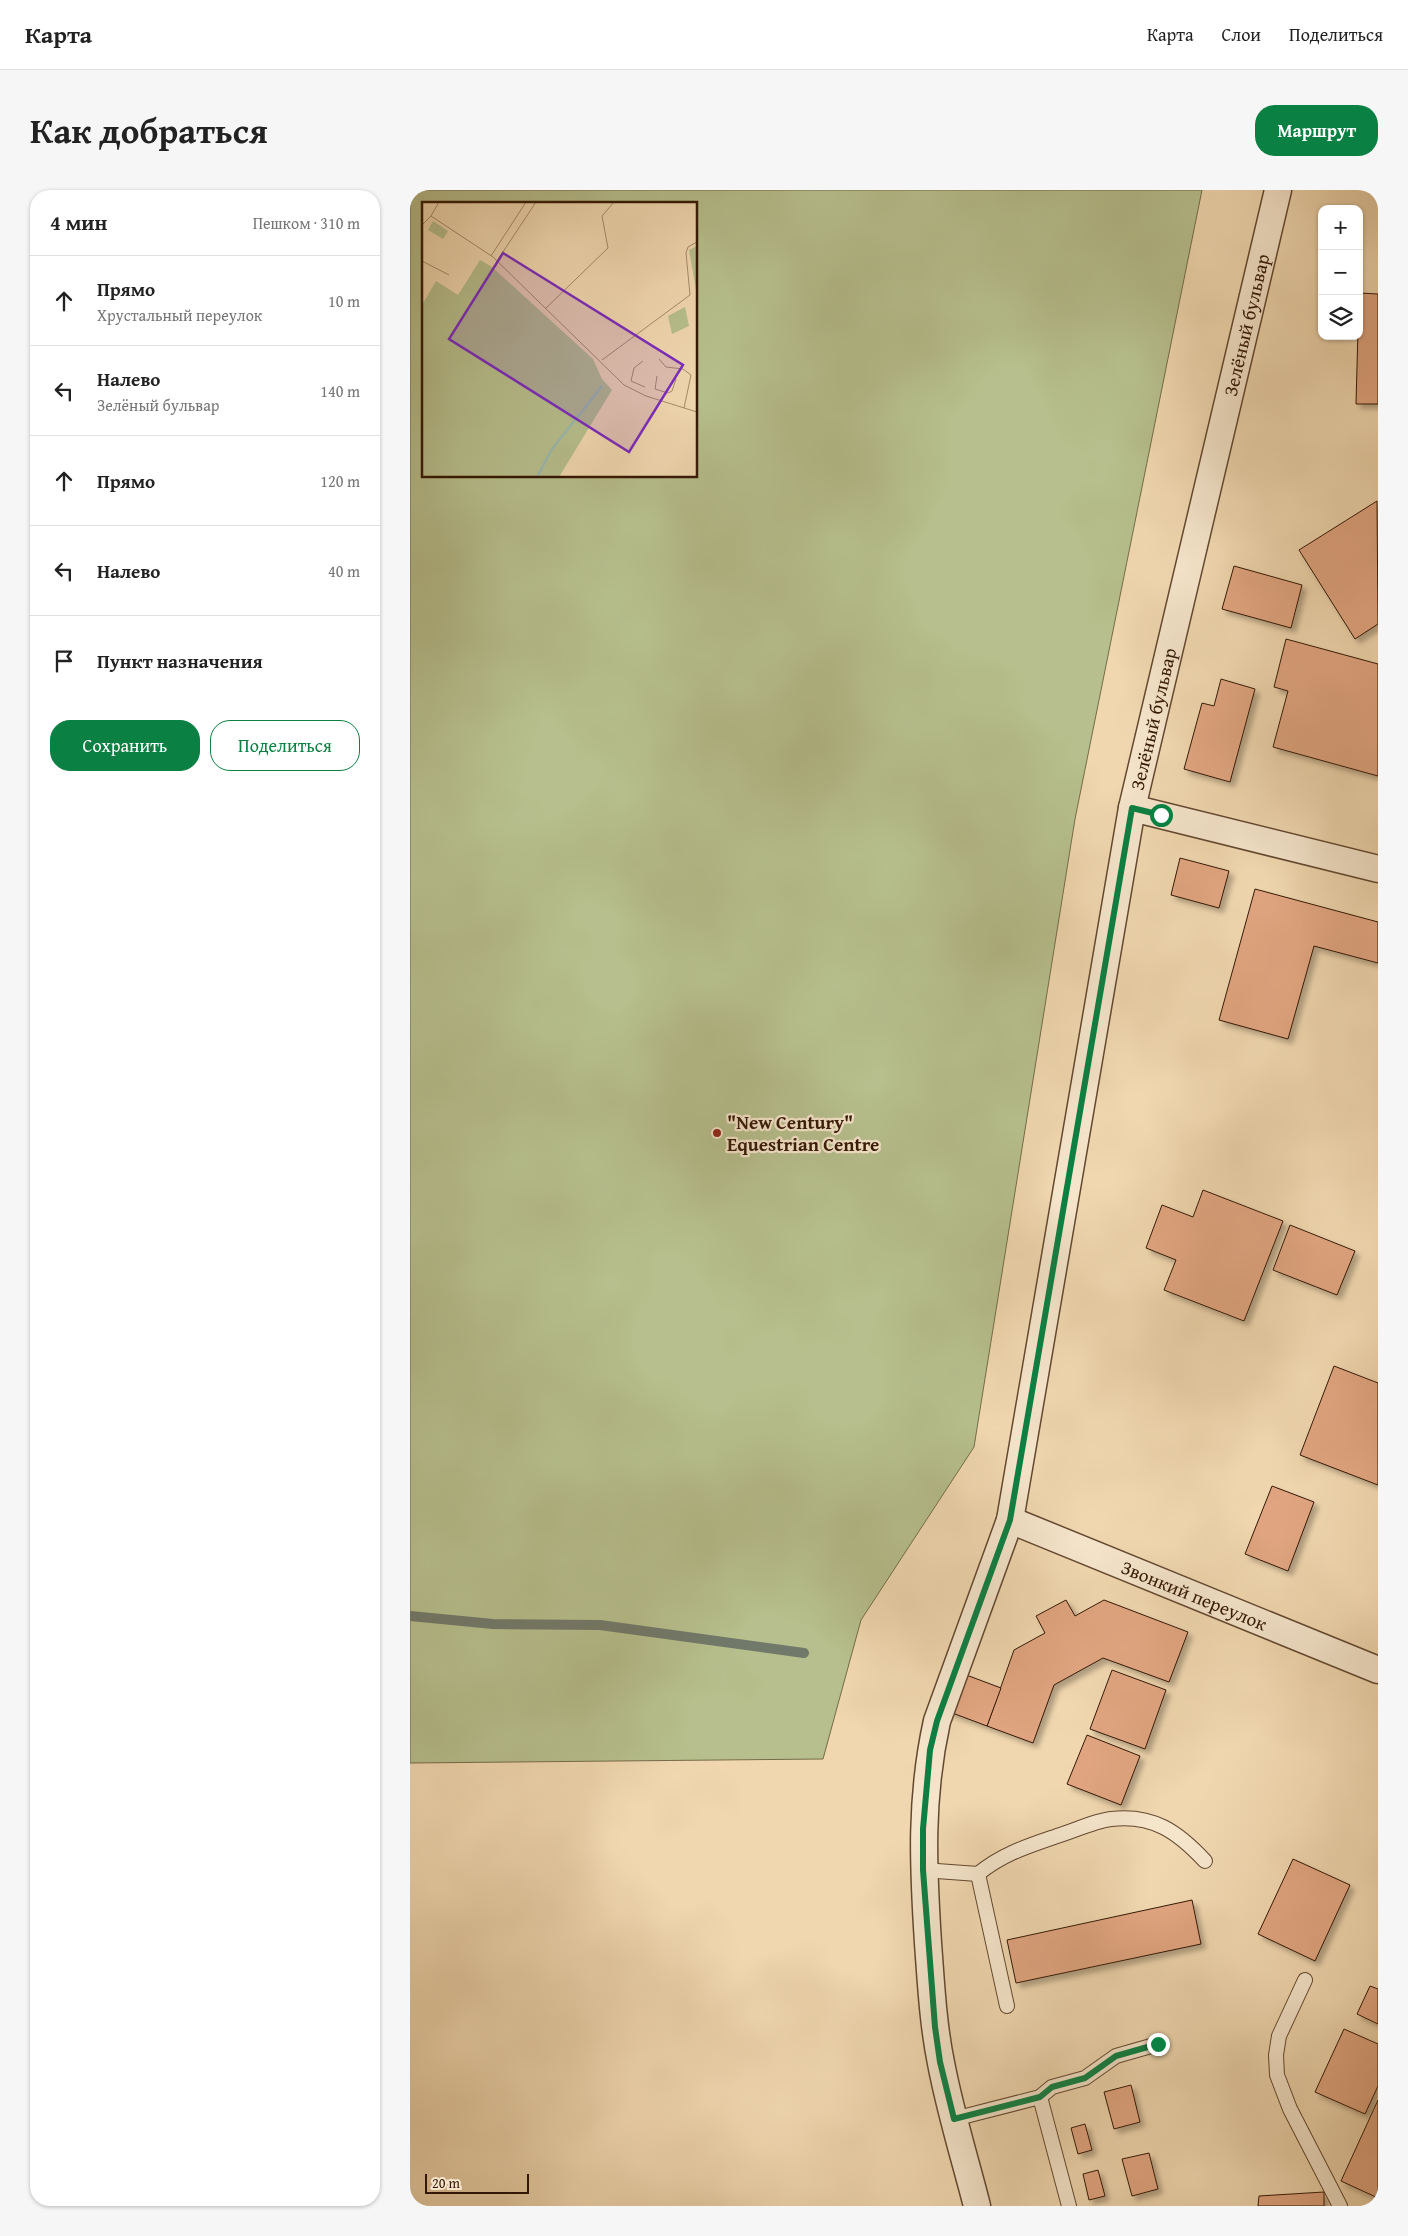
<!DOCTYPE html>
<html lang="ru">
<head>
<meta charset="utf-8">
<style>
  :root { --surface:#fff; --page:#f6f6f6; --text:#222; --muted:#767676; --line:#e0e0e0; --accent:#0b8043 }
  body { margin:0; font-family:"Gentium Book Plus",serif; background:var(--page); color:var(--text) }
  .controls { position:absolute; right:15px; top:15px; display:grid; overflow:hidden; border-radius:10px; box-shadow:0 1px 4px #0004 }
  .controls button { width:45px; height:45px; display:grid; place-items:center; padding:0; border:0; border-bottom:1px solid var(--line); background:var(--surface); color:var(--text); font:25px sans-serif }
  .scale { position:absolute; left:15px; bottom:12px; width:104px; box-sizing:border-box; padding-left:5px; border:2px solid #341805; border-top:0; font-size:14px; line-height:18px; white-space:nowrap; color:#341805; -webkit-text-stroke:4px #f5e5cb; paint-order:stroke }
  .stop { position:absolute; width:15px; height:15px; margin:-11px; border:4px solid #0b8043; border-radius:50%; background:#fff }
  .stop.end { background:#0b8043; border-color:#fff; box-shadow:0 1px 5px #0008 }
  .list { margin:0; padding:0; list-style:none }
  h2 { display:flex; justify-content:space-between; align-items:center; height:65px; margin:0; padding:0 20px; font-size:21px }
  h2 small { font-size:16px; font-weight:400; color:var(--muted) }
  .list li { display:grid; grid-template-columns:32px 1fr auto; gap:15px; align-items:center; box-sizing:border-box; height:90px; padding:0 20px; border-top:1px solid var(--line) }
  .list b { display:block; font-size:19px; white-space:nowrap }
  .list p { margin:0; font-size:16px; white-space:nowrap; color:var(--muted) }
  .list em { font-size:16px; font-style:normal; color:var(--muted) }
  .actions { display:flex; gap:10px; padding:15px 20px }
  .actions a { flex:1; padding:11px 0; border:1px solid var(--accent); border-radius:20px; text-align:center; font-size:18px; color:var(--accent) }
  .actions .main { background:var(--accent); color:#fff }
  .icon { flex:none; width:28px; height:28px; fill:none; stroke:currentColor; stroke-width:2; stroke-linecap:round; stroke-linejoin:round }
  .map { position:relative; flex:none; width:968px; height:2016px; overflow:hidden; border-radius:20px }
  header { display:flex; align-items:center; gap:30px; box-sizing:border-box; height:70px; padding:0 25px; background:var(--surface); border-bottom:1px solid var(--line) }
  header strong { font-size:24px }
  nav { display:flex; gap:28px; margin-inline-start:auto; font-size:18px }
  .intro { display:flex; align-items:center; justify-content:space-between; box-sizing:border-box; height:120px; padding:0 30px }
  h1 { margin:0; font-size:35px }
  .button { padding:12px 22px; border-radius:20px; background:var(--accent); color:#fff; font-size:18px; font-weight:700 }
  main { display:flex; gap:30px; padding:0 30px }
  aside { flex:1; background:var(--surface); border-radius:20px; box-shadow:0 1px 4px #0004 }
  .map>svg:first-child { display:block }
  .pitch { fill:#b6bf8d; stroke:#756c49; fill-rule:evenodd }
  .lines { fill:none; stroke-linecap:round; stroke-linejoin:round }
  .stream { stroke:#71796a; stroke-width:10 }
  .building { fill:#e0a580; stroke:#341805; filter:url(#shadow) }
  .lane-casing { stroke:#634830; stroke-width:16 }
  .street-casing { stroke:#634830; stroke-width:29 }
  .lane { stroke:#f5e5cb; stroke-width:14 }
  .street { stroke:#f5e5cb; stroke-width:26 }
  .route { stroke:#0b8043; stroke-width:6 }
  .poi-dot { fill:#8f2418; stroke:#f5e5cb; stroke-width:2 }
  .labels { text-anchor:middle; stroke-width:4.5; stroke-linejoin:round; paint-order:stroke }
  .street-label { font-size:19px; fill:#341805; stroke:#f5e5cb }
  .poi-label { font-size:19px; font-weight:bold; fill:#341805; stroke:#f5e5cb; text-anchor:start }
  .inset-river { fill:none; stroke:#9ab9ad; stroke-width:2.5 }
  .inset-road { fill:none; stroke:#a58b6b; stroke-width:1 }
  .view { fill:#7b2cbf; fill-opacity:0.15; stroke:#7b2cbf; stroke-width:2.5 }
  .inset-edge { fill:none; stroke:#341805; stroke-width:2.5 }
</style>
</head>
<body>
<header>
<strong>Карта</strong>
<nav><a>Карта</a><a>Слои</a><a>Поделиться</a></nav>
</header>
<div class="intro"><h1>Как добраться</h1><a class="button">Маршрут</a></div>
<main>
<aside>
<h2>4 мин<small>Пешком · 310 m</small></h2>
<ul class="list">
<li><svg class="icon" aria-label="ahead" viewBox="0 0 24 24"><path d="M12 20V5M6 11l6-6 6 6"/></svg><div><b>Прямо</b><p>Хрустальный переулок</p></div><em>10 m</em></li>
<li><svg class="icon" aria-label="left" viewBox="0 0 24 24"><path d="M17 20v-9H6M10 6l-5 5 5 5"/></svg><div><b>Налево</b><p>Зелёный бульвар</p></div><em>140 m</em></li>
<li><svg class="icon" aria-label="ahead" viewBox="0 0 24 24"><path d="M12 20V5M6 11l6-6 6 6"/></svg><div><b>Прямо</b></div><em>120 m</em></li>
<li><svg class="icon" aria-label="left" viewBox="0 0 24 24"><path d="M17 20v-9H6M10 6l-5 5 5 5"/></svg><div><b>Налево</b></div><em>40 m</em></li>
<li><svg class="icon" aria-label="arrive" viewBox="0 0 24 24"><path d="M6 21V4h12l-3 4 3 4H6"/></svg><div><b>Пункт назначения</b></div></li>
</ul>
<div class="actions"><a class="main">Сохранить</a><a>Поделиться</a></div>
</aside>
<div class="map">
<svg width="968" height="2016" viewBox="0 0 968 2016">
  <defs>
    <filter id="shadow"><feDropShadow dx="4.5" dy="4.5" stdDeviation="2.5" flood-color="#0004"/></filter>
  </defs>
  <rect width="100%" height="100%" fill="#f0d7af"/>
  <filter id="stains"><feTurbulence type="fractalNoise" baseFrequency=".004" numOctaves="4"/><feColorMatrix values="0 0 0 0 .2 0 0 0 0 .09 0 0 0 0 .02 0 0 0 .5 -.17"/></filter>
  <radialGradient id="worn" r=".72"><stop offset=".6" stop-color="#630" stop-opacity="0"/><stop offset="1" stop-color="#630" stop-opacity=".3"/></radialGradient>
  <path class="pitch" d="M0,0H792L665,629L564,1257L451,1430L413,1569L0,1573ZM14,14H286V286H14Z"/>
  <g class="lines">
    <path class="stream" d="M0,1426L83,1434L190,1435L394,1463"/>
  </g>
  <g class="building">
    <path d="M949,103L968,104V214H946Z"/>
    <path d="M967,311L968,434L945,449L889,360Z"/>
    <path d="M824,376L892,395L881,438L812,419Z"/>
    <path d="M876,449L968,474V586L863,557L878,501L864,497Z"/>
    <path d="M811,489L845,499L820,592L774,579L792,513L804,516Z"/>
    <path d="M770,668L819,681L809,718L761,705Z"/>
    <path d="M845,699L968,732V773L904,756L878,849L809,830Z"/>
    <path d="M793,1000L873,1031L834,1131L754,1100L766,1070L736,1058L752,1015L783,1027Z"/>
    <path d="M880,1035L945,1061L927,1105L863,1080Z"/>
    <path d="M924,1176L968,1193V1295L890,1265Z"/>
    <path d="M862,1296L904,1312L878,1381L835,1364Z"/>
    <path d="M656,1410L665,1426L694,1410L778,1442L759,1492L693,1468L644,1495L623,1553L577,1536L604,1460L635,1443L626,1426Z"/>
    <path d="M702,1480L756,1500L735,1559L680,1539Z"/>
    <path d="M551,1483L591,1498L577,1536L537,1521Z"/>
    <path d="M677,1545L730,1566L711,1615L657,1594Z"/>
    <path d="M883,1669L940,1695L905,1771L848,1744Z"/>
    <path d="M782,1710L791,1754L606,1793L597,1750Z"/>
    <path d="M960,1796L968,1799V1834L947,1824Z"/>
    <path d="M934,1839L968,1854V1896L955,1924L905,1902Z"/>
    <path d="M721,1895L730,1932L704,1939L694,1902Z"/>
    <path d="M968,1910V2008L931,1991Z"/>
    <path d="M675,1934L682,1960L668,1964L661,1938Z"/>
    <path d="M739,1963L748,1999L722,2006L712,1969Z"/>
    <path d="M688,1980L695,2006L679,2010L673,1984Z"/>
    <path d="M914,2002V2016H848L849,2006Z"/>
  </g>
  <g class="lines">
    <defs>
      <g id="lane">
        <path d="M513,1680L568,1684"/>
        <path d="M895,1790L869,1846L866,1865L867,1885L880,1919L930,2016"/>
        <path d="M597,1816L568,1684C592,1664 618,1656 647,1646C664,1641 684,1631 701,1629C743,1624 768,1642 795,1671"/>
        <path d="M544,1929L630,1907"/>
        <path d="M659,2016L630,1907L642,1897L675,1888L706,1866L748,1854"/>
      </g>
      <g id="street">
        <path d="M722,618L968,679"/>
        <path id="s1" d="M600,1330L968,1480"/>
        <path id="s2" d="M567,2016C555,1969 540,1921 531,1873C523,1834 521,1793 518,1753C513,1675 510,1608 527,1531L600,1330L722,618L868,0"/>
      </g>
    </defs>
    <use href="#lane" class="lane-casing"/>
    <use href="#street" class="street-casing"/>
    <use href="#lane" class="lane"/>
    <use href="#street" class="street"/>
  </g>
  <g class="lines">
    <path class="route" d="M748,1854L706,1866L675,1888L642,1897L630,1907L544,1929L530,1872L525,1837L513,1680V1639L520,1560L527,1531L600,1330L722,618L751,625"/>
  </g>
  <circle class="poi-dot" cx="307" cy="943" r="5"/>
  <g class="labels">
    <g class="street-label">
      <text dy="7" stroke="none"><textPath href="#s2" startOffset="1924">Зелёный бульвар</textPath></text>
      <text dy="7" stroke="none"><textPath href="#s2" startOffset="1519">Зелёный бульвар</textPath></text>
      <text dy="7" stroke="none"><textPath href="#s1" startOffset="199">Звонкий переулок</textPath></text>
    </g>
    <g class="poi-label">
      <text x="317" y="939">"New Century"<tspan x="317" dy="22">Equestrian Centre</tspan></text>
    </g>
  </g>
  <g transform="translate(12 12)">
    <rect width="275" height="275" fill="#f0d7af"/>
    <path d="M275,44V93L267,48Z" fill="#b6bf8d"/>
    <path d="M11,19L26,29L21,37L6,28ZM58,58L70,65L171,157L180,177L190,188L137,275H0V103L14,79L36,93ZM263,105L267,124L250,132L246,114Z" fill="#b6bf8d"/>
    <path class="inset-river" d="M115,275L130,247L180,184"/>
    <path class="inset-road" d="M9,14L17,0M0,23L9,14L71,55L202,183L224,194L275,210M69,54L104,0M0,59L27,73M75,59L114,0M123,107L186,46L180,14L192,0M237,157L244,165L261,167L269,173L262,206M180,158L268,93L264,51L266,45L275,40M221,159L212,166L209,179L223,185M235,174L233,187L246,191L250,189L254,177"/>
    <path class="view" d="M81,51L261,163L207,250L27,137Z"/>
    <rect width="275" height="275" class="inset-edge"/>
  </g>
  <rect width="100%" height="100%" filter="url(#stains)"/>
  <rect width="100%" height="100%" fill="url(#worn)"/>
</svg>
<div class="controls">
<button>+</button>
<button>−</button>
<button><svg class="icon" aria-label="layers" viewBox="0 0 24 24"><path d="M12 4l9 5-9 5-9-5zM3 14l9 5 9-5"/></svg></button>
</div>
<div class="scale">20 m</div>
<div class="stop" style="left:751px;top:625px"></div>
<div class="stop end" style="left:748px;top:1854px"></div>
</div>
</main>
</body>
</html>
